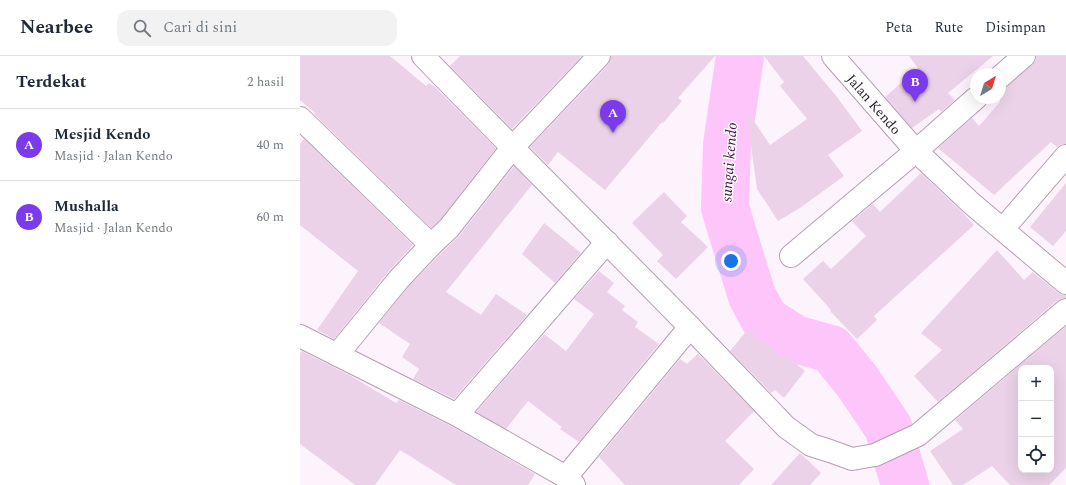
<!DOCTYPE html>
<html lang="id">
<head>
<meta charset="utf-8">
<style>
  :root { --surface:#fff; --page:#f2f2f3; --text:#1f2937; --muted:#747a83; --line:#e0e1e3; --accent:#7c3aed }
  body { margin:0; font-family:Spectral,serif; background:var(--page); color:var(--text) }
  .controls { position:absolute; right:12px; bottom:12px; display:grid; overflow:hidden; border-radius:8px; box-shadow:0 4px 16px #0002 }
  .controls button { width:36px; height:36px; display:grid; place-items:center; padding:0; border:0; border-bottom:1px solid var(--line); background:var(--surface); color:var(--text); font:20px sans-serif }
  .compass { position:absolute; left:670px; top:12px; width:36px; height:36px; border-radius:50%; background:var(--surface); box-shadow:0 4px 16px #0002; rotate:38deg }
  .you { position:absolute; left:431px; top:205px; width:14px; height:14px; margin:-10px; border:3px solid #fff; border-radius:50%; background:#1a73e8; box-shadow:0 0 0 6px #1a73e833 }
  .badge { display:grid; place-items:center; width:26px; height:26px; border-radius:50%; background:var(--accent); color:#fff; font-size:13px; font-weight:700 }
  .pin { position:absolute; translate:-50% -33px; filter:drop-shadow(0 1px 2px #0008) }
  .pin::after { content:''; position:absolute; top:21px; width:14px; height:12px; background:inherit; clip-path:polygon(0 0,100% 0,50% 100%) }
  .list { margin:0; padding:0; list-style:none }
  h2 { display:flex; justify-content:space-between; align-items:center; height:52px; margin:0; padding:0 16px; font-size:17px }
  h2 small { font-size:13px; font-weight:400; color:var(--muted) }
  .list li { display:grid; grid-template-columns:26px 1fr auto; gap:12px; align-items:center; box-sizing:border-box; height:72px; padding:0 16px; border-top:1px solid var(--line) }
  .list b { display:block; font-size:15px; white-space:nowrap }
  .list p { margin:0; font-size:13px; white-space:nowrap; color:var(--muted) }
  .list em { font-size:13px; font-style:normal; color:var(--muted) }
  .icon { flex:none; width:22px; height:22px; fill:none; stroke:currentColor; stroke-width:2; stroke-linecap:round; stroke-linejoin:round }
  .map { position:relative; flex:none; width:766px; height:429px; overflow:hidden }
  header { display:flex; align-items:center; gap:24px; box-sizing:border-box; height:56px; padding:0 20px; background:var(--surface); border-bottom:1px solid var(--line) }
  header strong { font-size:19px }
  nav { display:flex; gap:22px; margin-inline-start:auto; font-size:14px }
  .search { width:280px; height:36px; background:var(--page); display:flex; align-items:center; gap:10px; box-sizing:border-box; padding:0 14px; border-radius:12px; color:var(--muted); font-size:15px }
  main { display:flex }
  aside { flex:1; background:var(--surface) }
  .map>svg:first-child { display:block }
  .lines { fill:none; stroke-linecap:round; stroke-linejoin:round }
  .river { stroke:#fec5fa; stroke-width:48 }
  .building { fill:#ebd2e8; fill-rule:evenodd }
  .street-casing { stroke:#b69eb4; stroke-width:24 }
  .secondary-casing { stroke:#b69eb4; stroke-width:24 }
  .street { stroke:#fff; stroke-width:22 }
  .secondary { stroke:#fff; stroke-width:22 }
  .labels { text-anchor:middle; stroke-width:3; stroke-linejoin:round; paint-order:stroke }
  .street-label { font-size:14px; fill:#2e252e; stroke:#fff }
  .water-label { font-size:15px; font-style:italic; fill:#4d104c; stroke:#fff }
</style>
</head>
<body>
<header>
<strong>Nearbee</strong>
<div class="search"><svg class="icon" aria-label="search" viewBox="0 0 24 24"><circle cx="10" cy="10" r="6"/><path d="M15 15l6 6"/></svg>Cari di sini</div>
<nav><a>Peta</a><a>Rute</a><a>Disimpan</a></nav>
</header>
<main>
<aside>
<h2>Terdekat<small>2 hasil</small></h2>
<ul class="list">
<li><span class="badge">A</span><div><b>Mesjid Kendo</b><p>Masjid · Jalan Kendo</p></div><em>40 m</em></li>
<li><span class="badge">B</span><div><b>Mushalla</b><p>Masjid · Jalan Kendo</p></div><em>60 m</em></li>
</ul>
</aside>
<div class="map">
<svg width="766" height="429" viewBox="0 0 766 429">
  <rect width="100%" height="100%" fill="#fdf3fc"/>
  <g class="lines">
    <path class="river" d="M440,0L427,89L425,152L452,240L465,264L495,283L531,293L557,325L588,371L605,429"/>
  </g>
  <g class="building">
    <path d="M0,0H90L126,30L129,27L133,30V29L196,92L140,164L131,172L14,58L15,57L0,44Z"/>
    <path d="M160,0H282L212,73L150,10Z"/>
    <path d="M311,0H415L378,42L382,45L363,67L362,66L305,134L258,96L248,109L230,91L308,9L311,3Z"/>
    <path d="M464,0H503L537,41L562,75L528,99L544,120L500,152L478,165L457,133L446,53L470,89L507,63L480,30L484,26Z"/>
    <path d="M609,0H693L648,37L655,44L641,56L639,53L612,72L585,41L618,12Z"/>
    <path d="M736,0H766V88H762L757,91L751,86L694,139L638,92L672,62L679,70L700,46V33H703L708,30L732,9L736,4Z"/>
    <path d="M4,83L113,189L89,215L34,283L17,274L58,215L0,169V88Z"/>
    <path d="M214,110L232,129L146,236L181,259L196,238L227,259L154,343L113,323L119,313L102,301L110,288L79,267L108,231L140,198L159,180Z"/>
    <path d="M621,117L663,157L674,169L574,260L577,264L557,283L530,255L531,254L503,223L523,205L531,213L566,180L552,165L573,148L580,156Z"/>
    <path d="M766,127V175L753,190L730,171Z"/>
    <path d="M364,136L387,160L381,166L408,191L376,223L357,205L363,199L332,167Z"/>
    <path d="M244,167L281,197L255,227L222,198Z"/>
    <path d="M697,194L724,224L733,216L758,237L763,239H766V242H763L758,244L638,346L614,320L642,294L621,277Z"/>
    <path d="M299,215L314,227L307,236L325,250L322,254L338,266L335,271L359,288L279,386L260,373L262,371L228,345L206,373L176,356L244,278L266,295L294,258L274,243Z"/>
    <path d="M766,270V412L749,429H710L692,410L663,429H653L630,395L663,373L655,364ZM721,312H751V414H721Z"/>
    <path d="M448,273L484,303L487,300L505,315L484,342L475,334L471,337L430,295Z"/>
    <path d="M2,295L51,320L96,347L99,344L151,370L235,418L228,429H156L100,394L75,429H55L0,388V298Z"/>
    <path d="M398,298L454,355L425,385L454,413L439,429H325L299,401L380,303L387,308Z"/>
    <path d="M500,397L521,417L510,429H471Z"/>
  </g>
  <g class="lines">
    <defs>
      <g id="street">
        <path d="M123,0C211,91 301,180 390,271L266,421L274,429"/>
        <path d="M700,21L724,0"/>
        <path d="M0,62L131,189"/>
        <path d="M616,95L671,147L766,227"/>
        <path d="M703,173L766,100"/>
        <path d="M491,200L616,95L676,42"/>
        <path d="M390,271L486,371L511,389L530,395L552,403L575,399L618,379L766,254"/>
        <path d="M0,280L157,359L266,421"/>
        <path d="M37,299L99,223L131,189L149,172L212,92L299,0"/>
        <path d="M157,359L307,186"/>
      </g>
      <path id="secondary" d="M533,0L616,95"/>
    </defs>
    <use href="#street" class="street-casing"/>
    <use href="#secondary" class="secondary-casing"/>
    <use href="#street" class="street"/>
    <use href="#secondary" class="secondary"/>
  </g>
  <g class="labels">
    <g class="street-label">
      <text transform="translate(574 48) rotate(49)" y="5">Jalan Kendo</text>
    </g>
    <g class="water-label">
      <text transform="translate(429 106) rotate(-86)" y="5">sungai kendo</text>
    </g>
  </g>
</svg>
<div class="controls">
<button>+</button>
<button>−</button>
<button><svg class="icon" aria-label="locate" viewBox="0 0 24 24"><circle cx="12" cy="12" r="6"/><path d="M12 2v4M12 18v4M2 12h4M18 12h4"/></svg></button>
</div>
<svg class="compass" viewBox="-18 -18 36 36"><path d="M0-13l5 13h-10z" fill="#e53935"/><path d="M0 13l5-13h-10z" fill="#747a83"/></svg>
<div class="you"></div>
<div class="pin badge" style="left:313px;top:77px">A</div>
<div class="pin badge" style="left:615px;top:46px">B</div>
</div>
</main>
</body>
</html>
